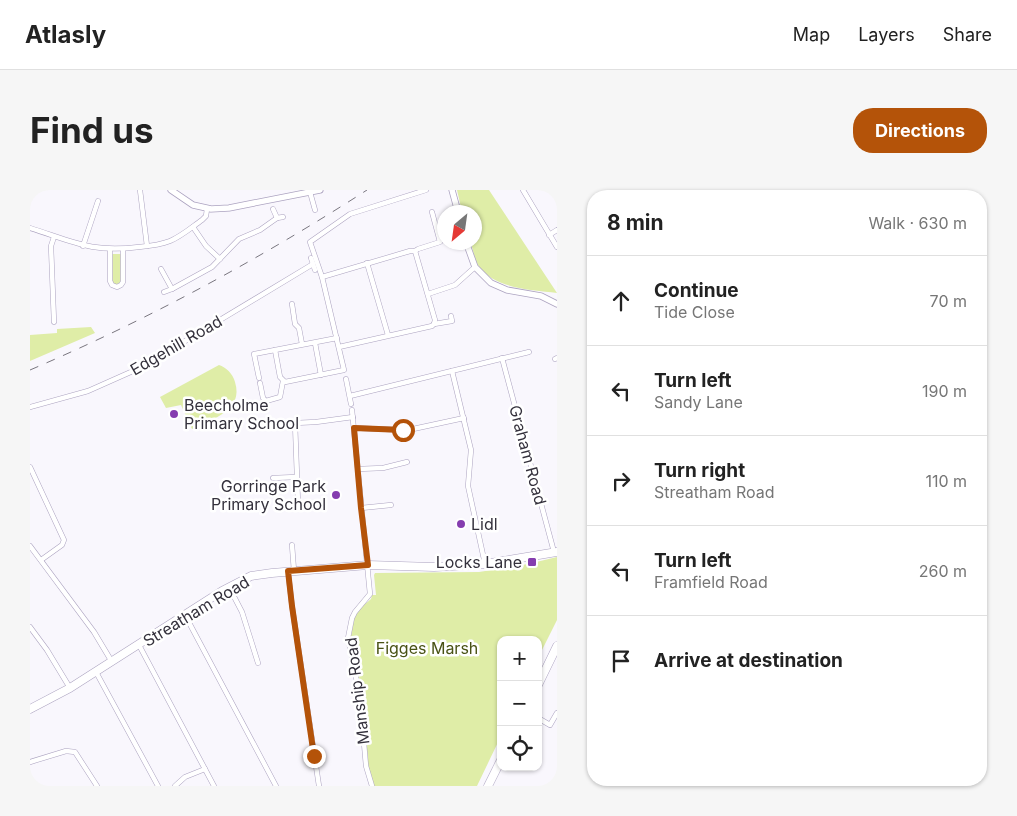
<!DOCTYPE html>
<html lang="en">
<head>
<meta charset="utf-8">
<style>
  :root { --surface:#fff; --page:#f6f6f6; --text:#222; --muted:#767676; --line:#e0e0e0; --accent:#b45309 }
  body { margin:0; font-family:Inter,sans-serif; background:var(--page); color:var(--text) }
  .controls { position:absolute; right:15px; bottom:15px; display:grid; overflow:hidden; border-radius:10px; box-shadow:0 1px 4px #0004 }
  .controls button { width:45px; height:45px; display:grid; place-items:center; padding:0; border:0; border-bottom:1px solid var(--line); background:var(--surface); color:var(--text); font:25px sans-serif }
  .compass { position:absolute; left:407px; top:15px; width:45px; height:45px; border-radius:50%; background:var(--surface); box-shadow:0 1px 4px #0004; rotate:209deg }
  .stop { position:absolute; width:15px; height:15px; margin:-11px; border:4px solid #b45309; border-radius:50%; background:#fff }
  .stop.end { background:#b45309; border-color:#fff; box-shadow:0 1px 5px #0008 }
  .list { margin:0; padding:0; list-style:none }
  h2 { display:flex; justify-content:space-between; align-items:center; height:65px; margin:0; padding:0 20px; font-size:21px }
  h2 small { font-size:16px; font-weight:400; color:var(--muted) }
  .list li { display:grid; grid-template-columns:32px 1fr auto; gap:15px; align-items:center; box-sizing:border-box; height:90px; padding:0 20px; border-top:1px solid var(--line) }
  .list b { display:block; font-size:19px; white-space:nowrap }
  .list p { margin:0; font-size:16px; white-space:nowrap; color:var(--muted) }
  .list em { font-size:16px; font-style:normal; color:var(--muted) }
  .icon { flex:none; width:28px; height:28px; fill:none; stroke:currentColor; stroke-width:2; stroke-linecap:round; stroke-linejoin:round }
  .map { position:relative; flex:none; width:527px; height:596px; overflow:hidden; border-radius:20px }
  header { display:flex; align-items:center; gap:30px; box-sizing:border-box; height:70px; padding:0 25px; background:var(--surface); border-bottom:1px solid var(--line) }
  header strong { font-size:24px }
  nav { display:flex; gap:28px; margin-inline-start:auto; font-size:18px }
  .intro { display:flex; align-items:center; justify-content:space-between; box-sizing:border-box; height:120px; padding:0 30px }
  h1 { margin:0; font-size:35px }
  .button { padding:12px 22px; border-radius:20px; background:var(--accent); color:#fff; font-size:18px; font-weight:700 }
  main { display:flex; gap:30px; padding:0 30px }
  aside { flex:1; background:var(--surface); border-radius:20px; box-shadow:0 1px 4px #0004 }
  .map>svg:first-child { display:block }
  .green { fill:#dfeda7 }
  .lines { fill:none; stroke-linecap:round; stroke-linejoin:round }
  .minor-casing { stroke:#aca3c0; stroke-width:5.5 }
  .tertiary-casing { stroke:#aca3c0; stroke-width:7 }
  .primary-casing { stroke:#aca3c0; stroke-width:9 }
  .minor { stroke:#fff; stroke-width:4.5 }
  .tertiary { stroke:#fff; stroke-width:5.5 }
  .primary { stroke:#fff; stroke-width:8 }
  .rail { stroke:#79767f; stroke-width:1; stroke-dasharray:9 9; stroke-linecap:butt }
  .route { stroke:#b45309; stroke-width:6 }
  .poi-dot { fill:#853daf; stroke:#fff; stroke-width:2 }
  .labels { text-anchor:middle; stroke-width:5; stroke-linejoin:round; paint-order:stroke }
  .street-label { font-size:16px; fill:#34313c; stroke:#fff }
  .poi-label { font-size:16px; fill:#34313c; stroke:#fff; text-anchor:start }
  .park-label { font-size:16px; fill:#495215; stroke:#fff }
</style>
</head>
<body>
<header>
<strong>Atlasly</strong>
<nav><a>Map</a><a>Layers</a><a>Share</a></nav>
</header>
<div class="intro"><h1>Find us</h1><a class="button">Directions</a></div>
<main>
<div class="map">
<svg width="527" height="596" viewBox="0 0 527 596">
  <rect width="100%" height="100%" fill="#f9f7fd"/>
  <g class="green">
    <path d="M427,0H459L527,103C501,100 464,99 448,75C444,68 443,60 441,53L444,52V22H432Z"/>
    <path d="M82,64H91V92L85,95L82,92Z"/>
    <path d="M61,137L65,143L0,171V145L27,143V139Z"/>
    <path d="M189,175C196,177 203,184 205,192C214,221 182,229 162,239L151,215L136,218L130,207Z"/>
    <path d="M527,367V430L508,468V450H471V546L447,596H343L339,584L333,509L320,452L324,428L328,420L341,409L342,405H346L344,385L345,383L449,382L498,374Z"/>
  </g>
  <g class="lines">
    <defs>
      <g id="minor">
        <path d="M110,0L117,56"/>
        <path d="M493,0L527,57"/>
        <path d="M280,2L285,20"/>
        <path d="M243,19L247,28"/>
        <path d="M163,37L176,56L190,69"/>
        <path d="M0,38C44,52 62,63 109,57C120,56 130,55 140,51C152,46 162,37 172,30L176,26L177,19"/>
        <path d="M519,45L527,40"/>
        <path d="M24,47L21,56L24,132"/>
        <path d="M53,56L68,11"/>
        <path d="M80,60V91L82,95L87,97L91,95L93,92V59"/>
        <path d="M385,61L405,130L404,134"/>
        <path d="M281,68L285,80"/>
        <path d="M337,73L358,145"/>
        <path d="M131,79L142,99L182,77L209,49L230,40L247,28L253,27"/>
        <path d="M292,87L380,61H385L388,59L410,52L402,22"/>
        <path d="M134,102L142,99"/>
        <path d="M398,104L425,95L445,77"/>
        <path d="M262,114L265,134L269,138L272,154"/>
        <path d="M285,153L291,185"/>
        <path d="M309,157L402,136L404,134L422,131L421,126"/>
        <path d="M245,160L250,187L255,192L314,180L292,87L280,52L320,24L396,0"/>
        <path d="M472,168L524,362"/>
        <path d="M525,169L527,168"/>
        <path d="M422,181L441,260L438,296L455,374"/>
        <path d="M229,188L224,164L307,148"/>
        <path d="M316,189L321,214"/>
        <path d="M230,193L233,208L236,211L250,207L253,191"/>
        <path d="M320,206L499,162"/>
        <path d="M0,217L58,201L112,177L283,74"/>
        <path d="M322,220L340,404L325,422L322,428L318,448L330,507L336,576L342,596"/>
        <path d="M325,238L373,240"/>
        <path d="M383,239L434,228"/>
        <path d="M0,277L34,350L32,355L11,370"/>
        <path d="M328,279L353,278L377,272"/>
        <path d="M243,288L266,287"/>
        <path d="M268,313L265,233L286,232L323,227"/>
        <path d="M331,318L361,315"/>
        <path d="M262,355L264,381"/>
        <path d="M0,356L64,442L82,472"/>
        <path d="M258,381L262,416L289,596"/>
        <path d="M199,397L212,422L228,473"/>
        <path d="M155,425L246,596"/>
        <path d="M0,437L17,460L40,498"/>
        <path d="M109,455L184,596"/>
        <path d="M66,482L128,596"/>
        <path d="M508,528L520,535L527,523"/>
        <path d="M0,572L36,561L45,562L67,596"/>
        <path d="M145,596L155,587L175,579"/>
      </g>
      <g id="tertiary">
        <path d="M141,0L163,15L181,19L199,18L290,0"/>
        <path d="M422,0L428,22"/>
        <path d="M436,52L445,77L461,93L477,100L511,106L527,114"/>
      </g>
      <g id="primary">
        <path d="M508,495L527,456"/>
        <path d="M0,519L40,498L192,401L221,386L242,383L338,375L404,377L455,374L527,362"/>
        <path d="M458,596L471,570"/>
      </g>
    </defs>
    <use href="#minor" class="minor-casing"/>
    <use href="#tertiary" class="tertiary-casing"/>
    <use href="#primary" class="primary-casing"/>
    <use href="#minor" class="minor"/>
    <use href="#tertiary" class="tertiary"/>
    <use href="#primary" class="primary"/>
    <path class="rail" d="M0,180C117,130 230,69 337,0"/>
  </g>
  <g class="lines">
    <path class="route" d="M284,566L262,416L258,381L338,375L331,318L324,238L373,240"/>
  </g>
  <g class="poi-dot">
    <circle cx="144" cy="224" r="5"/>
    <circle cx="306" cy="305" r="5"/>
    <circle cx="431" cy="334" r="5"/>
    <rect x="497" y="367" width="10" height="10" rx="2.5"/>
  </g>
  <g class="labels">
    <g class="street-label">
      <text transform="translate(146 155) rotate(-30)" y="6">Edgehill Road</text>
      <text transform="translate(498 265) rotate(75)" y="6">Graham Road</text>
      <text transform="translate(166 421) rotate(-31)" y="6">Streatham Road</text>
      <text transform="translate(327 501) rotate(-97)" y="6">Manship Road</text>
    </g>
    <g class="poi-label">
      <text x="154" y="221">Beecholme<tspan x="154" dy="18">Primary School</tspan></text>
      <text x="296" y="302" text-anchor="end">Gorringe Park<tspan x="296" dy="18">Primary School</tspan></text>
      <text x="441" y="340">Lidl</text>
      <text x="492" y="378" text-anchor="end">Locks Lane</text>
    </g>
    <g class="park-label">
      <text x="397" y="464">Figges Marsh</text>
    </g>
  </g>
</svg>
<div class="controls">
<button>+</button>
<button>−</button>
<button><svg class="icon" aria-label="locate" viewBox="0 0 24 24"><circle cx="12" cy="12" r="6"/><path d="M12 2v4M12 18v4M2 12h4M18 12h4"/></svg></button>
</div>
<svg class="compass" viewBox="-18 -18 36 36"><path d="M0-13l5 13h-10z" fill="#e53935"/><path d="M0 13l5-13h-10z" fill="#767676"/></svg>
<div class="stop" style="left:373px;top:240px"></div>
<div class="stop end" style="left:284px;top:566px"></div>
</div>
<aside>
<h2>8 min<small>Walk · 630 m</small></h2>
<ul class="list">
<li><svg class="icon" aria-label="ahead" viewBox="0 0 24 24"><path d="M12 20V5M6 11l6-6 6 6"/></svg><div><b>Continue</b><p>Tide Close</p></div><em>70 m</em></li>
<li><svg class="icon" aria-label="left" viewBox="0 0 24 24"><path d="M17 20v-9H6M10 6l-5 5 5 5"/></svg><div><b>Turn left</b><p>Sandy Lane</p></div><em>190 m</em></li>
<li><svg class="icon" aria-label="right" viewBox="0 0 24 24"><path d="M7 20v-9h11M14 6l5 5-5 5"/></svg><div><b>Turn right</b><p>Streatham Road</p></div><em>110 m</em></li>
<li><svg class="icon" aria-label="left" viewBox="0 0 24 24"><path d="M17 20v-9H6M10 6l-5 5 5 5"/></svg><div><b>Turn left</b><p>Framfield Road</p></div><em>260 m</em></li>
<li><svg class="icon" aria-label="arrive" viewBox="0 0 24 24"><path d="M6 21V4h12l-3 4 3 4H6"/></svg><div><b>Arrive at destination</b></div></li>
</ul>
</aside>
</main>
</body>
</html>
